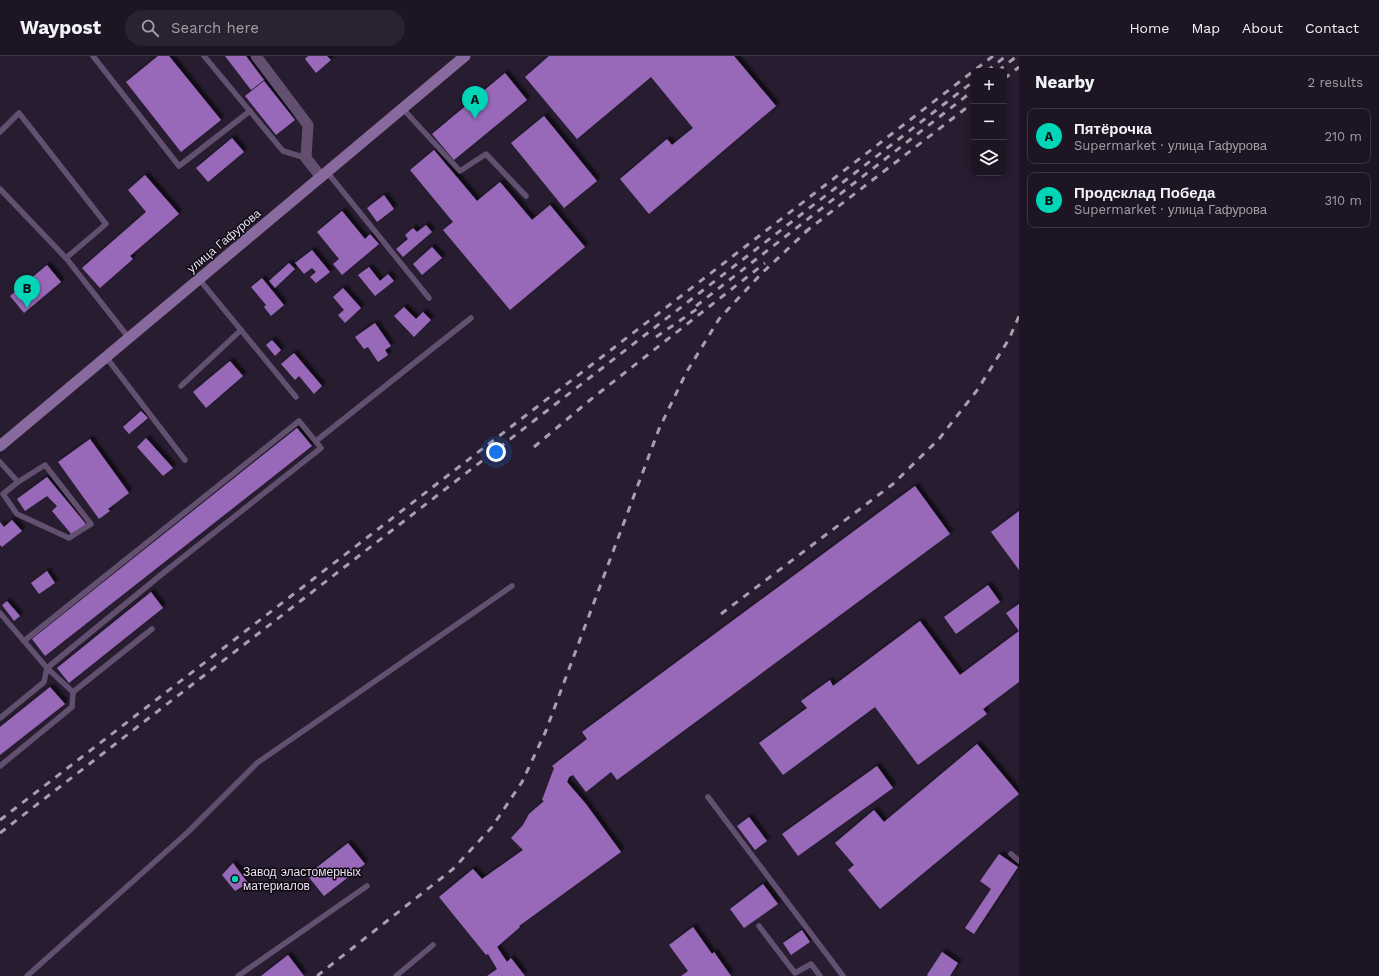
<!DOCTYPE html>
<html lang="en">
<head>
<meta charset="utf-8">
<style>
  :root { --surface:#1d1524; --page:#2a2231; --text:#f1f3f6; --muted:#a09fa6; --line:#3b3441; --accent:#00d5b7 }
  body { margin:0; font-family:"Work Sans",sans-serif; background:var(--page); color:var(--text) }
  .controls { position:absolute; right:12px; top:12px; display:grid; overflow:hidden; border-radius:8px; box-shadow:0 2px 10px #0003 }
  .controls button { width:36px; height:36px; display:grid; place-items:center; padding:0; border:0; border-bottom:1px solid var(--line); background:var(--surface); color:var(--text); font:20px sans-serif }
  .you { position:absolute; left:496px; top:396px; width:14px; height:14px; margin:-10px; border:3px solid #fff; border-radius:50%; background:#1a73e8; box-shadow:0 0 0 6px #1a73e833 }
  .badge { display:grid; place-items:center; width:26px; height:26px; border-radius:50%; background:var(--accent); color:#111; font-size:13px; font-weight:700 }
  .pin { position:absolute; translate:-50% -33px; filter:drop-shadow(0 1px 2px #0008) }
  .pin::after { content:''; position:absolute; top:21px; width:14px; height:12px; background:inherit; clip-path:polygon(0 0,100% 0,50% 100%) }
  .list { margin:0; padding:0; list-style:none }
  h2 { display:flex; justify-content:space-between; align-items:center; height:52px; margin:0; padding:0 16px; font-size:17px }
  h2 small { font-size:13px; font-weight:400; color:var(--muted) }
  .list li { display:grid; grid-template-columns:26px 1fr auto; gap:12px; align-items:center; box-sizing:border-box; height:56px; margin:0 8px 8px; padding:0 8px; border:1px solid var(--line); border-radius:8px }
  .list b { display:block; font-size:15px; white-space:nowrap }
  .list p { margin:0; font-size:13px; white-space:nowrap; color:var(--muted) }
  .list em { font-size:13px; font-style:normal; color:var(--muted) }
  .icon { flex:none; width:22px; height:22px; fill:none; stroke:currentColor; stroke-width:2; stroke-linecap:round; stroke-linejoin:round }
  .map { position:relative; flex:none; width:1019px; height:920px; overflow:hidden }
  header { display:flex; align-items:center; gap:24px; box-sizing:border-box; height:56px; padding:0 20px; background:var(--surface); border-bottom:1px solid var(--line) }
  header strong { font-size:19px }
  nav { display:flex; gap:22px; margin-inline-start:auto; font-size:14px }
  .search { width:280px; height:36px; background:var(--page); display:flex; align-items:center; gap:10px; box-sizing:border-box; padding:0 14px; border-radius:22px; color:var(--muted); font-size:15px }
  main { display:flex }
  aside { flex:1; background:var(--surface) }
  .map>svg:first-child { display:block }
  .building { fill:#9769b8; filter:url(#shadow) }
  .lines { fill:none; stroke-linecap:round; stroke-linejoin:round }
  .service { stroke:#635071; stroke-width:5.5 }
  .minor { stroke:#635071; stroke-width:11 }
  .secondary { stroke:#886a9f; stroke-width:11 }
  .rail { stroke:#a79eae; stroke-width:3; stroke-dasharray:7 7; stroke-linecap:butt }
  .poi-dot { fill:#00d5b7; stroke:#0d0811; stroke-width:1.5 }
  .labels { text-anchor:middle; stroke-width:3; stroke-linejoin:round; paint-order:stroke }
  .street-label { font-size:12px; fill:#eae2f0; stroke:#0d0811 }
  .poi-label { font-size:12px; fill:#eae2f0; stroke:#0d0811; text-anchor:start }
</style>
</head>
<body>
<header>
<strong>Waypost</strong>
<div class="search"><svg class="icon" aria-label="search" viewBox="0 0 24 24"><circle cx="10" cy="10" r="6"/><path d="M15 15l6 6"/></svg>Search here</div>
<nav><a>Home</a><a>Map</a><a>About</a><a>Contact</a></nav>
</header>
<main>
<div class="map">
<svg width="1019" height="920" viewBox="0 0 1019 920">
  <defs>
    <filter id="shadow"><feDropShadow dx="3.5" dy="-3.5" stdDeviation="1" flood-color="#0009"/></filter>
  </defs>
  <rect width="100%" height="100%" fill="#271c30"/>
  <g class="building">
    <path d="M158,0H169L221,64L181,96L126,26Z"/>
    <path d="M225,0H246L264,24L251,34Z"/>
    <path d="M308,0H327L331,4L316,17L305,3Z"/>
    <path d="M549,0H734L776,50L649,158L620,123L667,83L672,89L693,72L651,21L577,83L525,21Z"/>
    <path d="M505,17L527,44L454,104L432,78Z"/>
    <path d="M264,25L295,64L276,79L245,40Z"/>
    <path d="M544,60L597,125L564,152L511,87Z"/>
    <path d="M232,82L244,96L208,126L196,112Z"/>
    <path d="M434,94L477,145L500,126L532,164L550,149L585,191L510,254L443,174L453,166L410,114Z"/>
    <path d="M145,119L179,158L130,200L133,203L100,232L82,212L146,156L128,134Z"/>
    <path d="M384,139L394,153L377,166L367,152Z"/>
    <path d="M342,155L365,183L370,178L379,188L342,219L333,208L339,203L317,176Z"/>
    <path d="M426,169L432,176L403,201L396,193L408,183L405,179L413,172L417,176Z"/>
    <path d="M432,191L442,202L422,219L413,208Z"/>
    <path d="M312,194L330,216L316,227L310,221L316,216L312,212L304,218L295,207Z"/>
    <path d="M289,207L295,213L275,232L269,225Z"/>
    <path d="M47,209L61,226L24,257L10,240Z"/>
    <path d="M369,211L380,225L388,218L394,225L375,240L358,219Z"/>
    <path d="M262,222L284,249L271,260L264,251L266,249L251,231Z"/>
    <path d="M343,232L361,252L345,267L338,259L344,254L333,241Z"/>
    <path d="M404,251L416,263L423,256L431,264L414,281L394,260Z"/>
    <path d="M375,267L391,290L385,294L388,299L378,306L368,291L364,293L355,281Z"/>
    <path d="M272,284L281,294L275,300L266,289Z"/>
    <path d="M294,297L322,330L314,338L299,320L295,324L281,308Z"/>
    <path d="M230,305L243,320L206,352L193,336Z"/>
    <path d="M141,355L148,362L129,378L123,371Z"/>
    <path d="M297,372L312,390L45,600L32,583Z"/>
    <path d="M146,382L173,412L163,420L137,391Z"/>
    <path d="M90,383L129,437L108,453L110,455L99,463L58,406Z"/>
    <path d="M47,421L86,468L72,479L52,455L57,450L47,440L25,455L17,443Z"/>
    <path d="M915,430L950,478L617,724L611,716L586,736L573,719L569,721L567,726L586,748L621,796L519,870L520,871L497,891L507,906L511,902L525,920H487L497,913L488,898L486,899L439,841L473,813L482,823L523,794L511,782L523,769L529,758L544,745L542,744L554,712L552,710L587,683L582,676Z"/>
    <path d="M1019,455V514L991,476Z"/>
    <path d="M12,464L22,475L2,491L0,489V466L4,471Z"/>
    <path d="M47,515L55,527L39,538L31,527Z"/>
    <path d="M988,529L1000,546L956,578L944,561Z"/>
    <path d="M151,536L163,552L69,627L57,612Z"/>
    <path d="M7,545L20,560L14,565L2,549Z"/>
    <path d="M1019,548V575L1006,557Z"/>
    <path d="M920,565L960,619L1019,575V626L983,653L987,658L918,709L875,651L783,719L759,687L807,652L801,645L830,624L833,630Z"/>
    <path d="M50,631L65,648L0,699V671Z"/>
    <path d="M977,688L1019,738L880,853L848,814L854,809L835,787L874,754L884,766Z"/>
    <path d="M877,710L893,732L798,800L782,778Z"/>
    <path d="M749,761L767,785L755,794L737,770Z"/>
    <path d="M348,787L365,808L324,840L307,819Z"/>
    <path d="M999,798L1018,811L974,878L965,872L991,833L980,825Z"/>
    <path d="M233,807L248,827L235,835L222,819Z"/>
    <path d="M763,828L778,848L744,872L730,853Z"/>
    <path d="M693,871L712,898L714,896L731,920H681L688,915L669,889Z"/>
    <path d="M802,874L810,886L791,899L783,887Z"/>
    <path d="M942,896L958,907L950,920H928L927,919Z"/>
    <path d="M288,899L304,920H261Z"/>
  </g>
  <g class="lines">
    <g class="service">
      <path d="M93,0L179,110L250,55"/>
      <path d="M204,0L283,95L306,102"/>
      <path d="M403,53L460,115L486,98L526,140"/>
      <path d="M0,76L19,57L106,168L66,202"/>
      <path d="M327,116L429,242"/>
      <path d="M0,133L66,202L129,282"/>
      <path d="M199,223L296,341"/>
      <path d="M106,301L185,404"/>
      <path d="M181,330L241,274"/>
      <path d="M316,385L471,262"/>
      <path d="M0,406L18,426"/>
      <path d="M45,409L91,468L69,482L17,458L3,438L18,426Z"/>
      <path d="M0,557L24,585"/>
      <path d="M0,662L44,626L47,612L162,518L321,392L299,365L24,585L47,612L73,636L152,573"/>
      <path d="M0,710L72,651L73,636"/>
      <path d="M708,741L843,920"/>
      <path d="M1011,798L1019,805"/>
      <path d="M759,870L795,917L811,908L820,920"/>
      <path d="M27,920L188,776L257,707L512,530"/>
      <path d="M238,920L367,830"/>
      <path d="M396,920L433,889"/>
    </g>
    <path class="minor" d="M256,0L308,69L306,102L321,121"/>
    <path class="secondary" d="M0,390L465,0"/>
    <g class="rail">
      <path d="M987,15L1006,0"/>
      <path d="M998,15L1017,0"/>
      <path d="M1004,23L1019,11"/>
      <path d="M805,176L974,46"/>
      <path d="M696,250L974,34"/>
      <path d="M656,281L697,253"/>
      <path d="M534,391L590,344L765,207"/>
      <path d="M721,558L893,428L939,383L978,333L1009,283L1019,260"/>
      <path d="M0,764L993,0"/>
      <path d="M0,777L974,25"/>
      <path d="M317,920L453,813L492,771L522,726L545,677L659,373L686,317L719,263L761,218L809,173"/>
    </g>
  </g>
  <circle class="poi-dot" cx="235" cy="823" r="4"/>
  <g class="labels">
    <g class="street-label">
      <text transform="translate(224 185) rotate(-40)" y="4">улица Гафурова</text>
    </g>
    <g class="poi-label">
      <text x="243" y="820">Завод эластомерных<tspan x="243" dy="14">материалов</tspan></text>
    </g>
  </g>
</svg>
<div class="controls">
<button>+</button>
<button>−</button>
<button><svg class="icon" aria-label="layers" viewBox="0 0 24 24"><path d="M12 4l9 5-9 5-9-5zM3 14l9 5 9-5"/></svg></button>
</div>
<div class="you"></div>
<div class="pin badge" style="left:475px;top:63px">A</div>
<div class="pin badge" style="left:27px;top:252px">B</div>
</div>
<aside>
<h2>Nearby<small>2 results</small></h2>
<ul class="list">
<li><span class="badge">A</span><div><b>Пятёрочка</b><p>Supermarket · улица Гафурова</p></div><em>210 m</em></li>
<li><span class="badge">B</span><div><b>Продсклад Победа</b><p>Supermarket · улица Гафурова</p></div><em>310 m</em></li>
</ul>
</aside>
</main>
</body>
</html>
